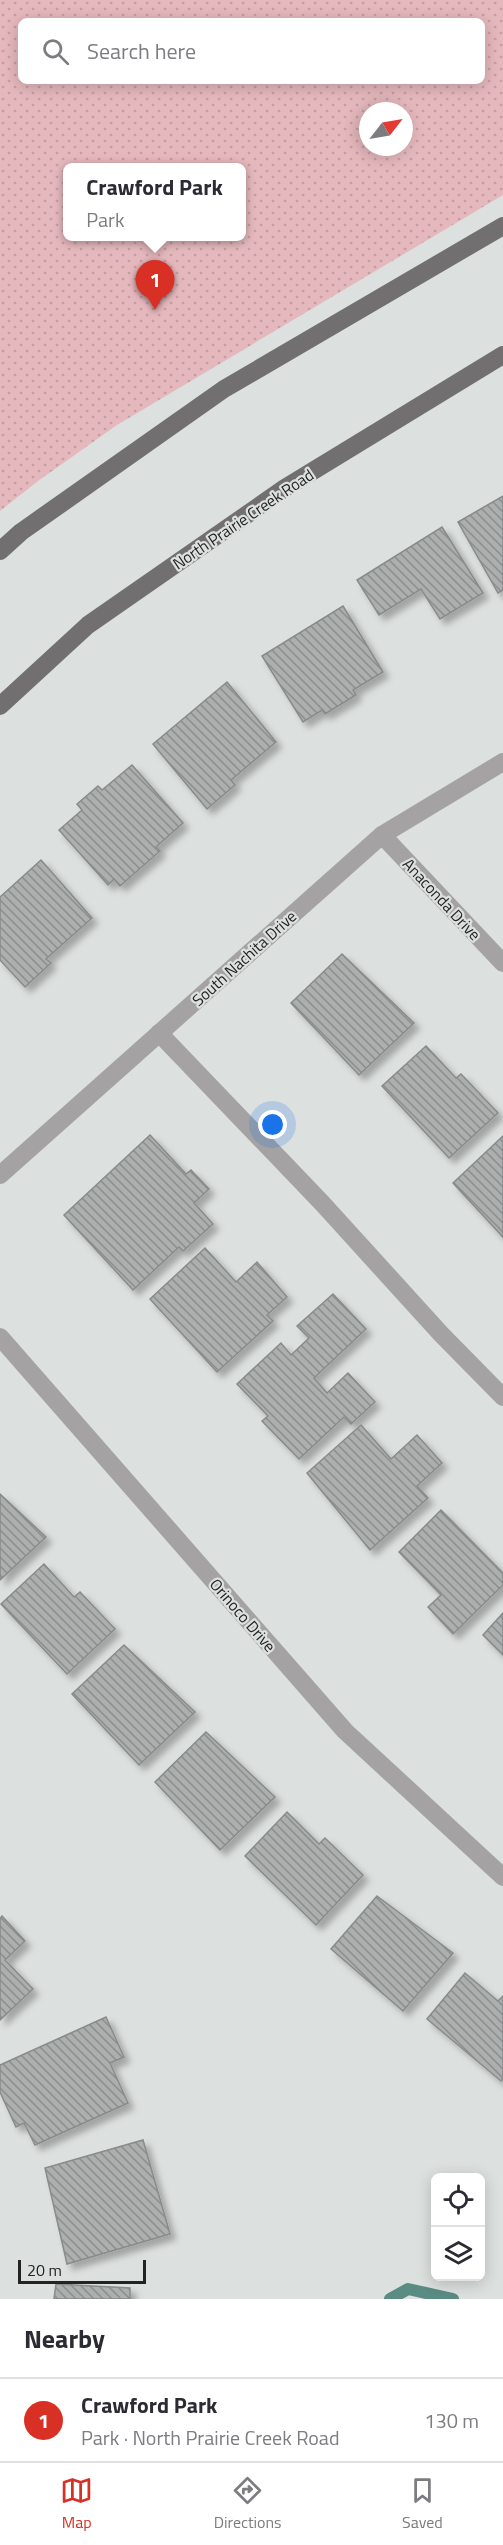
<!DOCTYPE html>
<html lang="en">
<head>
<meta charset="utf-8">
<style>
  :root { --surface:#fff; --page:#f7f7f7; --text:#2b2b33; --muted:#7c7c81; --line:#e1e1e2; --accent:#d93025 }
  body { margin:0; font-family:"Titillium Web",sans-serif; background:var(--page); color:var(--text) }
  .controls { position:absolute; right:18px; bottom:18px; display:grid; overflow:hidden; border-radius:9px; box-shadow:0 3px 15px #0003 }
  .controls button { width:54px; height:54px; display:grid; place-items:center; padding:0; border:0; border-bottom:2px solid var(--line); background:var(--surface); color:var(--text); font:30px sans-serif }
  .compass { position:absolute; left:359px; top:102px; width:54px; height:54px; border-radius:50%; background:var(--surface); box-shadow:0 3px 15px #0003; rotate:59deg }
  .scale { position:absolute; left:18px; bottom:15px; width:128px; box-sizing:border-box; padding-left:6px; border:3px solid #222323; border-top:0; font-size:16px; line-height:21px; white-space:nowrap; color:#222323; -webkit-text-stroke:4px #dce0df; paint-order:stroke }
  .you { position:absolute; left:273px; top:1125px; width:21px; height:21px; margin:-15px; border:4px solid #fff; border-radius:50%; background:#1a73e8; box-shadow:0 0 0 9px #1a73e833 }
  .badge { display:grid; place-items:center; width:39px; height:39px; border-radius:50%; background:var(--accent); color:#fff; font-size:20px; font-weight:700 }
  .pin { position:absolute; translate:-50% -50px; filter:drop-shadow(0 2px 3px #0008) }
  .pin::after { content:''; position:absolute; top:32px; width:21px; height:18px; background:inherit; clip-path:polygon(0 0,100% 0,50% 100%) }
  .popup { position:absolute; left:63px; top:163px; width:183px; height:78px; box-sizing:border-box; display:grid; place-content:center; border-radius:9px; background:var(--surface); filter:drop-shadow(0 2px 4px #0005); font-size:20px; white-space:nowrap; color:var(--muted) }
  .popup b { font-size:22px; color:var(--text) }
  .popup::after { content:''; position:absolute; left:50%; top:100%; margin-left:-12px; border:12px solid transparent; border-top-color:var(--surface) }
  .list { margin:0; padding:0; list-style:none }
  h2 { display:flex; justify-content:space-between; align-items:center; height:78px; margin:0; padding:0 24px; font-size:26px }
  h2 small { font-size:20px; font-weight:400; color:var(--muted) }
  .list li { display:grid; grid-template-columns:39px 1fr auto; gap:18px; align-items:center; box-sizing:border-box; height:84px; padding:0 24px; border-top:2px solid var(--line) }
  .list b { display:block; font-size:22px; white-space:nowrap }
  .list p { margin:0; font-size:20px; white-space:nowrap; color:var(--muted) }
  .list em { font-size:20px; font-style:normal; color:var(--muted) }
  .icon { flex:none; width:33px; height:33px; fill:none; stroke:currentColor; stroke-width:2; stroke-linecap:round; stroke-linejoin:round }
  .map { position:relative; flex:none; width:503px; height:2299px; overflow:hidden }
  .search { position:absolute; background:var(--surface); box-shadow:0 3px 15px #0003; left:18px; right:18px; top:18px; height:66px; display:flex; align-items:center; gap:15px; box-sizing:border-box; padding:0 21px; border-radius:9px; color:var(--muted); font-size:22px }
  .sheet { height:162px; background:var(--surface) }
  nav { display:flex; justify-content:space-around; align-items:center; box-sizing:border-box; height:84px; border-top:2px solid var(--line); background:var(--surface); font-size:16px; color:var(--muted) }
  nav a { display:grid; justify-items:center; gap:3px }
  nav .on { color:var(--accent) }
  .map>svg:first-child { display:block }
  .grass { fill:url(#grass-dots); fill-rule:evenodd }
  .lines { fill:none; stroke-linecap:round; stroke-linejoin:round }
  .stream { stroke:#5a8c84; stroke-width:12 }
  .building { fill:url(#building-back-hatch); stroke:#878b8a; stroke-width:1.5; filter:url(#shadow) }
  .minor { stroke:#a4a2a2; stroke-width:18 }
  .major { stroke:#726f70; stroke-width:18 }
  .labels { text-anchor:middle; stroke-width:4.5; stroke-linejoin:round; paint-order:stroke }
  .street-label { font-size:16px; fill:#222323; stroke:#dce0df }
</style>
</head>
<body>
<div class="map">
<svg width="503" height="2299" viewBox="0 0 503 2299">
  <defs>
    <pattern id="grass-dots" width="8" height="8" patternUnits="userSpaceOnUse" patternTransform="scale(1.5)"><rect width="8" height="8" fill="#e5b8bd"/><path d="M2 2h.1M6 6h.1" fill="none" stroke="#c49ea2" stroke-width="1.8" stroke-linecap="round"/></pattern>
    <pattern id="building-back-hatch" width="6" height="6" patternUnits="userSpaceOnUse" patternTransform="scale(1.5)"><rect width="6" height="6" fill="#abafae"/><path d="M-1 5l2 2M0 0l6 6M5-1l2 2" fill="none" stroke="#8b8e8d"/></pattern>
    <filter id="shadow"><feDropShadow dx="5.5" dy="5.5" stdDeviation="3" flood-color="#0004"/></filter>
  </defs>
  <rect width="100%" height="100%" fill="#dce0df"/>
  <path class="grass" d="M0,0H503V195L117,425L38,481L0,511ZM21,21H482V81H21ZM368,111H404V147H368ZM68,168H242V236H68Z"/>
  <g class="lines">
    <path class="stream" d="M390,2299L408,2289L453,2299"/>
  </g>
  <g class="building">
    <path d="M503,496V590L498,593L458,522Z"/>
    <path d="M442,527L483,593L440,619L421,589L379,615L357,580Z"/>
    <path d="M343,606L383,672L353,690L356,695L325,714L322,710L303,722L262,656Z"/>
    <path d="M227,682L276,742L231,780L235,785L207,809L153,744Z"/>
    <path d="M132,765L183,823L156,847L160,851L120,886L114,879L108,885L59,830L82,810L77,804L98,786L102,790Z"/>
    <path d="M41,860L92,918L46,959L51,963L25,987L0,960V897Z"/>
    <path d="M342,954L414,1023L359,1075L291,1003Z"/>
    <path d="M426,1046L456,1078L461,1074L498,1113L449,1158L382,1086Z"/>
    <path d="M150,1135L186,1174L191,1170L209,1189L194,1203L213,1224L183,1251L179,1247L133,1290L64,1215Z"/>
    <path d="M503,1136V1237L453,1183Z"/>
    <path d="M205,1248L236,1282L257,1262L287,1297L267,1315L273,1321L217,1372L150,1299Z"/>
    <path d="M333,1294L366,1329L314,1378L327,1393L348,1373L375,1402L351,1424L344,1417L299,1459L262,1421L268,1416L237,1384L281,1343L291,1355L309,1338L297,1326Z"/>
    <path d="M361,1425L391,1459L417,1435L442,1463L417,1486L428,1498L370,1550L307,1473Z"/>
    <path d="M0,1494L46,1537L0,1580Z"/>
    <path d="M441,1510L503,1573V1585L453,1634L428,1607L441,1595L399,1552Z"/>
    <path d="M44,1564L74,1597L80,1592L115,1629L67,1674L1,1604Z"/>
    <path d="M503,1613V1655L483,1635Z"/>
    <path d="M124,1645L195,1712L139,1765L72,1694Z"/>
    <path d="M206,1732L275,1797L220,1850L155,1782Z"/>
    <path d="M287,1812L319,1844L325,1838L363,1875L316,1925L245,1856Z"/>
    <path d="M377,1896L453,1953L403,2011L331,1949Z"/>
    <path d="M2,1916L25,1941L5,1960L33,1989L0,2020V1919Z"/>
    <path d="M465,1973L498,2001L503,1996V2078L501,2081L427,2019Z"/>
    <path d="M106,2017L124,2057L110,2063L128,2103L35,2145L24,2123L16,2127L0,2092V2065Z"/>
    <path d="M143,2140L170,2234L67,2264L45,2168Z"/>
    <path d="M56,2284L130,2288V2299H54Z"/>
  </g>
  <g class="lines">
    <g class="minor">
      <path d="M382,835L503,963"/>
      <path d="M159,1033L322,1203L441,1334L503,1397"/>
      <path d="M0,1175L382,835L503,762"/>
      <path d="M0,1337L345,1731L503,1877"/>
    </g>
    <g class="major">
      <path d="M0,551L21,532L224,389L503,226"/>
      <path d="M0,706L88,625L285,488L503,355"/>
    </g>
  </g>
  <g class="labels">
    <g class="street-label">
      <text transform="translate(243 519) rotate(-34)" y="6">North Prairie Creek Road</text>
      <text transform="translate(442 899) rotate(47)" y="6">Anaconda Drive</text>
      <text transform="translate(244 958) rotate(-42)" y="6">South Nachita Drive</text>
      <text transform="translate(243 1615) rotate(49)" y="6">Orinoco Drive</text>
    </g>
  </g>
</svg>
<div class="controls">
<button><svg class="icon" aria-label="locate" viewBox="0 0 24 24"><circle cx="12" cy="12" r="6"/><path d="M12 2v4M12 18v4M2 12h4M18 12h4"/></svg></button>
<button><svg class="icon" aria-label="layers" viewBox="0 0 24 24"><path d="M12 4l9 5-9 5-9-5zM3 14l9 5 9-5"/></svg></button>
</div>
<svg class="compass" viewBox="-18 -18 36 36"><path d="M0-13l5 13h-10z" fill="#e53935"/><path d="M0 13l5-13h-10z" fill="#7c7c81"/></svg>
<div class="scale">20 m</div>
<div class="you"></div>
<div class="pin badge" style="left:155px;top:310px">1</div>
<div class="popup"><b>Crawford Park</b>Park</div>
<div class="search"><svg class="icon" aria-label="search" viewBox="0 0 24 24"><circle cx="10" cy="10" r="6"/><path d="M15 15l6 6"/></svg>Search here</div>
</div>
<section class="sheet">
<h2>Nearby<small></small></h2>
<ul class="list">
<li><span class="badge">1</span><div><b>Crawford Park</b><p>Park · North Prairie Creek Road</p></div><em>130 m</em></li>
</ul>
</section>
<nav>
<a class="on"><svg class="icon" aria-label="map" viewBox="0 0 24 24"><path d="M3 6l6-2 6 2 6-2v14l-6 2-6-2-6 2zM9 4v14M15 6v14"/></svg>Map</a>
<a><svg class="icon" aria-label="directions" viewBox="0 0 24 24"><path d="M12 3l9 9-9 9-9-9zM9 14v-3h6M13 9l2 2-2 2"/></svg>Directions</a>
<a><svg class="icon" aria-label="saved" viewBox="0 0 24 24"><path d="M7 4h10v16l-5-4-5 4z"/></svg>Saved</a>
</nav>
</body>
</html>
